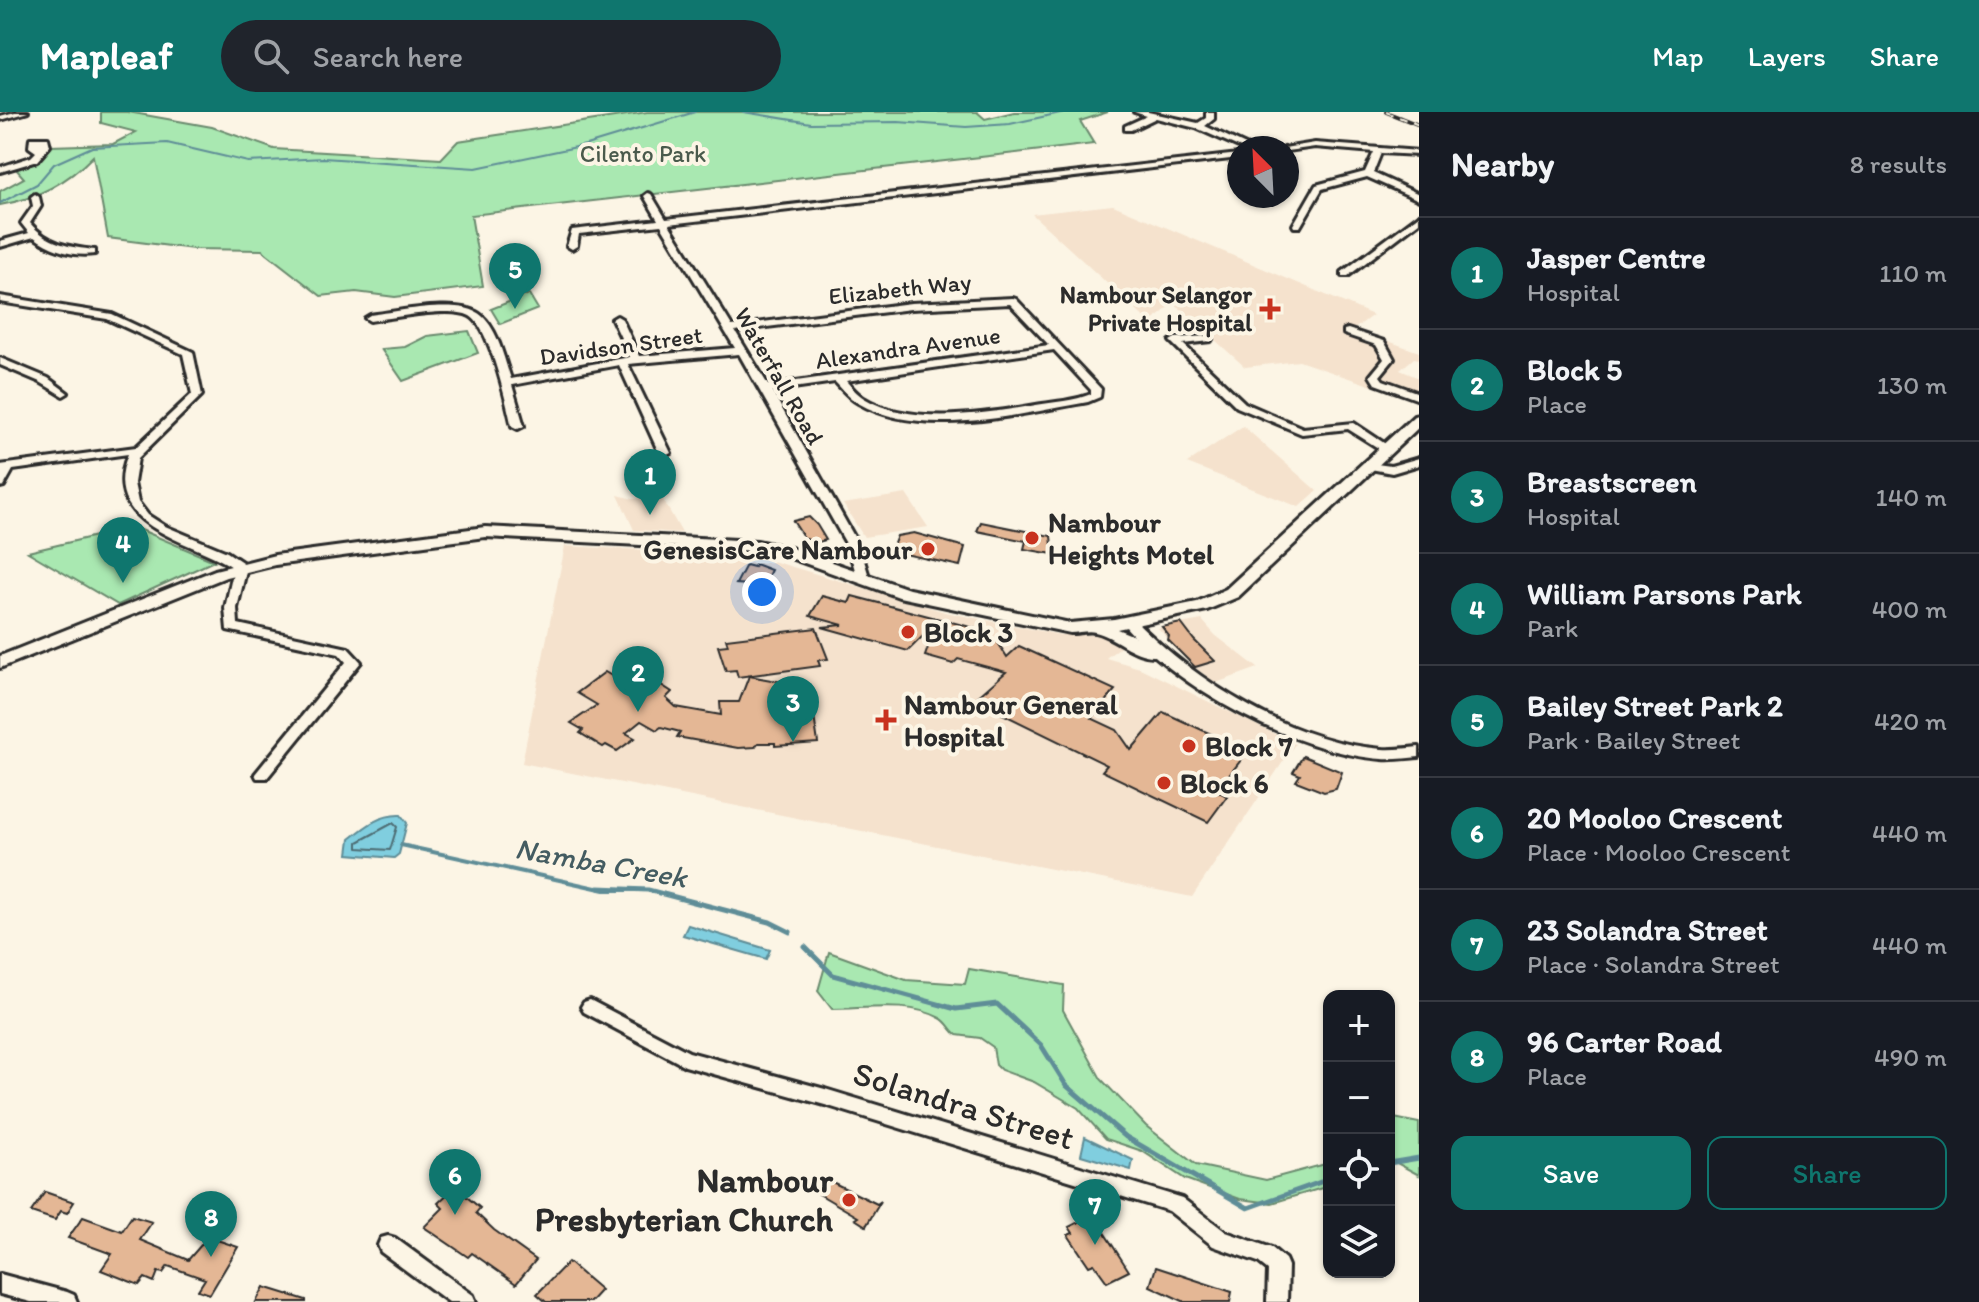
<!DOCTYPE html>
<html lang="en">
<head>
<meta charset="utf-8">
<style>
  :root { --surface:#171b24; --page:#20242c; --text:#f1f3f6; --muted:#9ea1a6; --line:#363941; --accent:#0f766e }
  body { margin:0; font-family:Itim,sans-serif; background:var(--page); color:var(--text) }
  .controls { position:absolute; right:24px; bottom:24px; display:grid; overflow:hidden; border-radius:16px; box-shadow:0 2px 6px #0004 }
  .controls button { width:72px; height:72px; display:grid; place-items:center; padding:0; border:0; border-bottom:2px solid var(--line); background:var(--surface); color:var(--text); font:40px sans-serif }
  .compass { position:absolute; left:1227px; top:24px; width:72px; height:72px; border-radius:50%; background:var(--surface); box-shadow:0 2px 6px #0004; rotate:336deg }
  .you { position:absolute; left:762px; top:480px; width:28px; height:28px; margin:-20px; border:6px solid #fff; border-radius:50%; background:#1a73e8; box-shadow:0 0 0 12px #1a73e833 }
  .badge { display:grid; place-items:center; width:52px; height:52px; border-radius:50%; background:var(--accent); color:#fff; font-size:26px; font-weight:700 }
  .pin { position:absolute; translate:-50% -66px; filter:drop-shadow(0 2px 4px #0008) }
  .pin::after { content:''; position:absolute; top:42px; width:28px; height:24px; background:inherit; clip-path:polygon(0 0,100% 0,50% 100%) }
  .list { margin:0; padding:0; list-style:none }
  h2 { display:flex; justify-content:space-between; align-items:center; height:104px; margin:0; padding:0 32px; font-size:34px }
  h2 small { font-size:26px; font-weight:400; color:var(--muted) }
  .list li { display:grid; grid-template-columns:52px 1fr auto; gap:24px; align-items:center; box-sizing:border-box; height:112px; padding:0 32px; border-top:2px solid var(--line) }
  .list b { display:block; font-size:30px; white-space:nowrap }
  .list p { margin:0; font-size:26px; white-space:nowrap; color:var(--muted) }
  .list em { font-size:26px; font-style:normal; color:var(--muted) }
  .actions { display:flex; gap:16px; padding:24px 32px }
  .actions a { flex:1; padding:18px 0; border:2px solid var(--accent); border-radius:16px; text-align:center; font-size:28px; color:var(--accent) }
  .actions .main { background:var(--accent); color:#fff }
  .icon { flex:none; width:44px; height:44px; fill:none; stroke:currentColor; stroke-width:2; stroke-linecap:round; stroke-linejoin:round }
  .map { position:relative; flex:none; width:1419px; height:1190px; overflow:hidden }
  header { display:flex; align-items:center; gap:48px; box-sizing:border-box; height:112px; padding:0 40px; background:var(--accent); color:#fff }
  header strong { font-size:38px }
  nav { display:flex; gap:44px; margin-inline-start:auto; font-size:28px }
  .search { width:560px; height:72px; background:var(--page); display:flex; align-items:center; gap:20px; box-sizing:border-box; padding:0 28px; border-radius:44px; color:var(--muted); font-size:30px }
  main { display:flex }
  aside { flex:1; background:var(--surface) }
  .map>svg:first-child { display:block }
  .built { fill:#f5e2cd }
  .green { fill:#a9e8b1; stroke:#6a8a6e; stroke-width:2 }
  .water { fill:#80cedf; stroke:#5e8d97; stroke-width:2 }
  .lines { fill:none; stroke-linecap:round; stroke-linejoin:round }
  .shore { stroke:#4d6c73; stroke-width:2 }
  .stream-far2 { stroke:#5e8d97; stroke-width:2 }
  .stream-far1 { stroke:#5e8d97; stroke-width:4 }
  .stream { stroke:#5e8d97; stroke-width:5 }
  .building { fill:#e4b795; stroke:#2b2b2b; stroke-width:2 }
  .minor-casing { stroke:#2b2b2b; stroke-width:6 }
  .major-casing { stroke:#2b2b2b; stroke-width:6 }
  .minor { fill:#fcf5e5; fill-rule:evenodd }
  .major { fill:#fcf5e5; fill-rule:evenodd }
  .rail-casing { stroke:#2b2b2b; stroke-width:4 }
  .rail { stroke:#fcf5e5; stroke-width:2; stroke-dasharray:7; stroke-linecap:butt }
  .poi-dot { fill:#c8321e; stroke:#fcf5e5; stroke-width:3 }
  .labels { text-anchor:middle; stroke-width:8; stroke-linejoin:round; paint-order:stroke }
  .far-park-label { font-size:24px; fill:#4a5a4c; stroke:#fcf5e5 }
  .far-street-label { font-size:24px; fill:#2b2b2b; stroke:#fcf5e5 }
  .far-poi-label { font-size:24px; font-weight:bold; fill:#2b2b2b; stroke:#fcf5e5; text-anchor:end }
  .poi-label { font-size:28px; font-weight:bold; fill:#2b2b2b; stroke:#fcf5e5; text-anchor:start }
  .water-label { font-size:30px; font-style:italic; fill:#445c61; stroke:#fcf5e5 }
  .near-street-label { font-size:34px; fill:#2b2b2b; stroke:#fcf5e5 }
  .near-poi-label { font-size:34px; font-weight:bold; fill:#2b2b2b; stroke:#fcf5e5; text-anchor:end }
</style>
</head>
<body>
<header>
<strong>Mapleaf</strong>
<div class="search"><svg class="icon" aria-label="search" viewBox="0 0 24 24"><circle cx="10" cy="10" r="6"/><path d="M15 15l6 6"/></svg>Search here</div>
<nav><a>Map</a><a>Layers</a><a>Share</a></nav>
</header>
<main>
<div class="map">
<svg width="1419" height="1190" viewBox="0 0 1419 1190">
  <rect width="100%" height="100%" fill="#fcf5e5"/>
  <filter id="ink" filterUnits="userSpaceOnUse"><feTurbulence type="fractalNoise" baseFrequency=".0125" numOctaves="2"/><feDisplacementMap in="SourceGraphic" scale="16" xChannelSelector="R" yChannelSelector="G"/><feConvolveMatrix kernelMatrix="1 2 1 2 8 2 1 2 1" color-interpolation-filters="sRGB"/></filter>
  <g filter="url(#ink)">
    <g class="built">
      <path d="M1113,93L1373,203L1354,217L1419,240V247L1414,246L1400,258L1419,266V290L1299,249L1245,255L1174,191L1150,211L1032,102Z"/>
      <path d="M1243,314L1317,379L1299,395L1187,351Z"/>
      <path d="M906,382L928,415L864,425L843,392Z"/>
      <path d="M618,383L633,387L661,384L682,421L634,418Z"/>
      <path d="M565,434L752,443L945,500L1061,523H1118L1127,530L1106,546L1140,556L1295,632L1192,785L522,651Z"/>
      <path d="M1202,508L1215,523L1258,556L1216,571L1194,555L1158,516Z"/>
    </g>
    <g class="green">
      <path d="M101,0H128L212,15L274,37L441,47L458,29L647,0H977L985,7L1014,0H1108L1080,9L1094,32L471,103L483,174L395,185L356,180L321,184L262,138L193,137L108,126L93,44C68,70 36,87 0,93V79L24,66L15,56L38,47L50,34L113,32L136,20L101,11Z"/>
      <path d="M529,182L538,197L500,212L491,197Z"/>
      <path d="M469,219L478,241L403,269L381,237L405,235L427,224Z"/>
      <path d="M134,415L214,449L118,493L28,440Z"/>
      <path d="M829,840L906,868L965,872L969,857L1064,873L1063,898L1101,967L1146,1014L1196,1053L1266,1068L1329,1051V1074L1272,1091L1240,1087L1185,1067L1142,1039L1106,1027L1078,996L1034,970L1001,958L996,953L993,935L980,926L957,923C950,918 948,910 940,906C909,889 866,897 832,897L818,879Z"/>
      <path d="M1389,1005L1419,1011V1063L1389,1047Z"/>
    </g>
    <g class="water">
      <path d="M401,703L407,711L399,742L394,746L348,742L350,727C365,715 380,702 401,703Z"/>
      <path d="M688,813L770,838L766,847L683,823Z"/>
      <path d="M1085,1025L1133,1048L1131,1058L1081,1043Z"/>
    </g>
    <g class="lines">
      <path class="shore" d="M393,711L397,715L390,738L358,736V730Z"/>
      <g class="stream-far2">
        <path d="M743,0L811,11L898,10L966,15L1010,12L1065,0"/>
        <path d="M0,91L37,72L54,52L92,35L167,31L248,50L323,46L476,56L586,33L695,0"/>
      </g>
      <path class="stream-far1" d="M401,733L605,778H649"/>
      <g class="stream">
        <path d="M598,776L648,778L770,810L790,820"/>
        <path d="M805,835L833,863L956,897L997,892L1041,933L1066,973L1126,1025L1248,1096L1329,1067"/>
        <path d="M1389,1051L1419,1046"/>
      </g>
    </g>
    <g class="building">
      <path d="M809,405L817,413L826,428L815,431L804,426L793,409Z"/>
      <path d="M981,410L1051,424L1053,442L1024,437L1026,429L977,419Z"/>
      <path d="M914,421L965,435L960,454L891,439L897,424Z"/>
      <path d="M755,452L771,458L763,474L736,472L746,453L754,455Z"/>
      <path d="M822,484L849,491L852,484L974,516L973,519L997,529L1007,545L1019,534L1115,578L1091,606L1117,618L1131,638L1163,600L1248,639L1217,679L1227,684L1208,710L1102,659L1107,653L974,588L1006,560L958,547L953,552L925,544L937,510L908,539L822,515L843,513L810,504Z"/>
      <path d="M1181,511L1194,528L1215,549L1195,555L1168,528L1169,524L1162,515Z"/>
      <path d="M816,516L828,547L818,548L820,554L738,565L736,558L726,559L718,534L728,533L726,527Z"/>
      <path d="M605,560L632,576L647,564L672,580L666,586L676,595L721,603L720,590H739L749,564L811,575L801,605L814,604L818,631L775,634V631H758L755,635L738,636L677,625L680,620L661,615L657,618L641,609L626,621L635,626L617,639L606,633L603,635L580,621L583,618L571,611L597,593L577,581Z"/>
      <path d="M1303,644L1342,660L1336,677L1324,680L1296,669L1300,663L1293,660Z"/>
      <path d="M828,1068L877,1092L881,1089L866,1114L855,1107L858,1105L819,1082Z"/>
      <path d="M455,1075L480,1096L476,1101L494,1118L536,1148L516,1172L472,1141L468,1145L424,1115L443,1096L438,1091Z"/>
      <path d="M45,1080L74,1090L67,1101L61,1099L55,1108L31,1100Z"/>
      <path d="M1093,1103L1129,1159L1107,1170L1094,1152L1089,1154L1068,1123L1073,1121L1069,1115Z"/>
      <path d="M132,1104L152,1110L140,1128L188,1148L208,1125L238,1135L210,1182L198,1178L205,1167L168,1154L163,1161L158,1160L154,1170L145,1166L139,1173L101,1158L112,1142L68,1126L83,1105L122,1119Z"/>
      <path d="M568,1150L601,1178L590,1190H546L537,1182Z"/>
      <path d="M1156,1155L1232,1180L1230,1190H1185L1150,1174Z"/>
      <path d="M264,1175L306,1188V1190H256Z"/>
    </g>
    <g class="lines">
      <defs>
        <g id="minor">
          <path d="M15,0H28L0,8V4Z"/>
          <path d="M1134,0H1148L1198,11L1206,6V0H1214V7L1205,14L1252,36H1241L1196,16L1156,6L1131,18H1125V14L1147,4Z"/>
          <path d="M30,26H48L50,34L37,49L0,60V55L31,45L36,40L29,35Z"/>
          <path d="M1315,31L1419,39V43L1381,41L1373,61L1419,82V88L1367,65L1322,77L1300,115H1294L1293,113L1316,73L1365,60L1374,40L1315,35L1287,39V36H1284Z"/>
          <path d="M1239,42V46L669,112L732,214L911,191L1013,186L1016,187L1101,277L1100,285L1088,290C1019,302 922,328 858,291C849,286 842,277 835,270L772,279L860,435L870,468L864,472L858,468L848,435L739,242L628,252L671,341L665,344L659,341L619,253L512,273L524,314L518,317L512,314C507,292 489,214 470,204C450,194 393,206 370,209L365,206L370,203C396,200 462,185 482,204C498,218 504,247 511,267L630,245L612,207L617,204L622,207L639,244L735,236L661,113L579,122L577,134L572,137L567,134L572,118L658,108L644,84L648,81L651,82L666,107ZM1010,192L1049,233L768,273L735,219L911,197ZM1054,238L1091,278V282C1075,289 1053,290 1036,293C985,302 909,314 864,286C857,282 851,274 846,269Z"/>
          <path d="M35,82L39,85L41,94L30,111C48,132 69,135 95,138V142C73,145 52,138 34,125L0,135V129L29,121L21,111L33,94L31,85Z"/>
          <path d="M1419,103V110L1348,164H1342V160Z"/>
          <path d="M0,184L112,202L193,240L202,283L138,346L134,371L138,390L148,403L165,414L227,440L245,452L247,455L237,496L238,512L348,536L361,550L267,666H257L255,662L346,550L339,542L227,518L225,496L234,456C191,427 98,416 128,342L13,358L4,374L0,375V353L136,335L192,282L183,242L107,207L0,190Z"/>
          <path d="M1348,217L1384,229L1394,247L1380,264L1383,268L1419,281V288L1375,272L1370,264L1384,247L1376,233L1344,222V218Z"/>
          <path d="M1207,224L1212,227L1211,229L1183,232L1245,291L1303,316L1354,311L1393,337L1391,339H1383L1348,317L1302,322L1237,295L1170,229L1175,226Z"/>
          <path d="M0,246L48,266L68,281L63,284L40,270L0,253Z"/>
          <path d="M1419,346V353L1392,361L1365,356L1363,354L1369,351L1391,354Z"/>
          <path d="M1128,505L1133,506C1196,570 1291,630 1382,637C1394,638 1407,636 1419,635V645C1407,646 1394,648 1382,647C1297,641 1175,577 1121,509Z"/>
          <path d="M590,888L689,940L825,977L1182,1086L1226,1120L1272,1136L1285,1147L1288,1154L1287,1190H1267L1268,1158L1258,1150L1213,1134L1169,1099L825,993L685,954L584,900L581,895L584,890Z"/>
          <path d="M388,1124L395,1126L473,1183L476,1190H449L381,1140L378,1133L381,1126Z"/>
          <path d="M0,1162L67,1180L74,1183L77,1190H31L0,1182Z"/>
        </g>
        <path id="major" d="M1419,303V315L1238,485L1207,498L1117,517L1161,535L1164,539L1161,543C1137,549 1117,525 1095,520C1088,518 1078,521 1070,521L899,485L782,443L757,439L485,425L275,453L226,465L0,556V544L215,458L275,443L485,415L757,429L791,436L909,477L1070,511L1114,507L1197,490L1226,477L1414,304Z"/>
      </defs>
      <use href="#minor" class="minor-casing"/>
      <use href="#major" class="major-casing"/>
      <use href="#minor" class="minor"/>
      <use href="#major" class="major"/>
      <defs>
        <path id="rail" d="M1386,0L1419,13"/>
      </defs>
      <use href="#rail" class="rail-casing"/>
      <use href="#rail" class="rail"/>
    </g>
  </g>
  <g class="poi-dot">
    <path d="M1266 185h8v8h8v8h-8v8h-8v-8h-8v-8h8z"/>
    <circle cx="1032" cy="426" r="8"/>
    <circle cx="928" cy="437" r="8"/>
    <circle cx="908" cy="520" r="8"/>
    <path d="M882 596h8v8h8v8h-8v8h-8v-8h-8v-8h8z"/>
    <circle cx="1189" cy="634" r="8"/>
    <circle cx="1164" cy="671" r="8"/>
    <circle cx="849" cy="1088" r="8"/>
  </g>
  <g class="labels">
    <g class="far-park-label">
      <text x="643" y="50">Cilento Park</text>
    </g>
    <g class="far-street-label">
      <text transform="translate(900 177) rotate(-6)" y="8">Elizabeth Way</text>
      <text transform="translate(621 234) rotate(-8)" y="8">Davidson Street</text>
      <text transform="translate(908 236) rotate(-8)" y="8">Alexandra Avenue</text>
      <text transform="translate(779 264) rotate(60)" y="8">Waterfall Road</text>
    </g>
    <g class="far-poi-label">
      <text x="1252" y="191">Nambour Selangor<tspan x="1252" dy="28">Private Hospital</tspan></text>
    </g>
    <g class="poi-label">
      <text x="1048" y="420">Nambour<tspan x="1048" dy="32">Heights Motel</tspan></text>
      <text x="912" y="447" text-anchor="end">GenesisCare Nambour</text>
      <text x="924" y="530">Block 3</text>
      <text x="904" y="602">Nambour General<tspan x="904" dy="32">Hospital</tspan></text>
      <text x="1205" y="644">Block 7</text>
      <text x="1180" y="681">Block 6</text>
    </g>
    <g class="water-label">
      <text transform="translate(601 751) rotate(10)" y="10">Namba Creek</text>
    </g>
    <g class="near-street-label">
      <text transform="translate(964 993) rotate(17)" y="12">Solandra Street</text>
    </g>
    <g class="near-poi-label">
      <text x="833" y="1080">Nambour<tspan x="833" dy="39">Presbyterian Church</tspan></text>
    </g>
  </g>
</svg>
<div class="controls">
<button>+</button>
<button>−</button>
<button><svg class="icon" aria-label="locate" viewBox="0 0 24 24"><circle cx="12" cy="12" r="6"/><path d="M12 2v4M12 18v4M2 12h4M18 12h4"/></svg></button>
<button><svg class="icon" aria-label="layers" viewBox="0 0 24 24"><path d="M12 4l9 5-9 5-9-5zM3 14l9 5 9-5"/></svg></button>
</div>
<svg class="compass" viewBox="-18 -18 36 36"><path d="M0-13l5 13h-10z" fill="#e53935"/><path d="M0 13l5-13h-10z" fill="#9ea1a6"/></svg>
<div class="you"></div>
<div class="pin badge" style="left:650px;top:403px">1</div>
<div class="pin badge" style="left:638px;top:600px">2</div>
<div class="pin badge" style="left:793px;top:630px">3</div>
<div class="pin badge" style="left:123px;top:471px">4</div>
<div class="pin badge" style="left:515px;top:197px">5</div>
<div class="pin badge" style="left:455px;top:1103px">6</div>
<div class="pin badge" style="left:1095px;top:1133px">7</div>
<div class="pin badge" style="left:211px;top:1145px">8</div>
</div>
<aside>
<h2>Nearby<small>8 results</small></h2>
<ul class="list">
<li><span class="badge">1</span><div><b>Jasper Centre</b><p>Hospital</p></div><em>110 m</em></li>
<li><span class="badge">2</span><div><b>Block 5</b><p>Place</p></div><em>130 m</em></li>
<li><span class="badge">3</span><div><b>Breastscreen</b><p>Hospital</p></div><em>140 m</em></li>
<li><span class="badge">4</span><div><b>William Parsons Park</b><p>Park</p></div><em>400 m</em></li>
<li><span class="badge">5</span><div><b>Bailey Street Park 2</b><p>Park · Bailey Street</p></div><em>420 m</em></li>
<li><span class="badge">6</span><div><b>20 Mooloo Crescent</b><p>Place · Mooloo Crescent</p></div><em>440 m</em></li>
<li><span class="badge">7</span><div><b>23 Solandra Street</b><p>Place · Solandra Street</p></div><em>440 m</em></li>
<li><span class="badge">8</span><div><b>96 Carter Road</b><p>Place</p></div><em>490 m</em></li>
</ul>
<div class="actions"><a class="main">Save</a><a>Share</a></div>
</aside>
</main>
</body>
</html>
